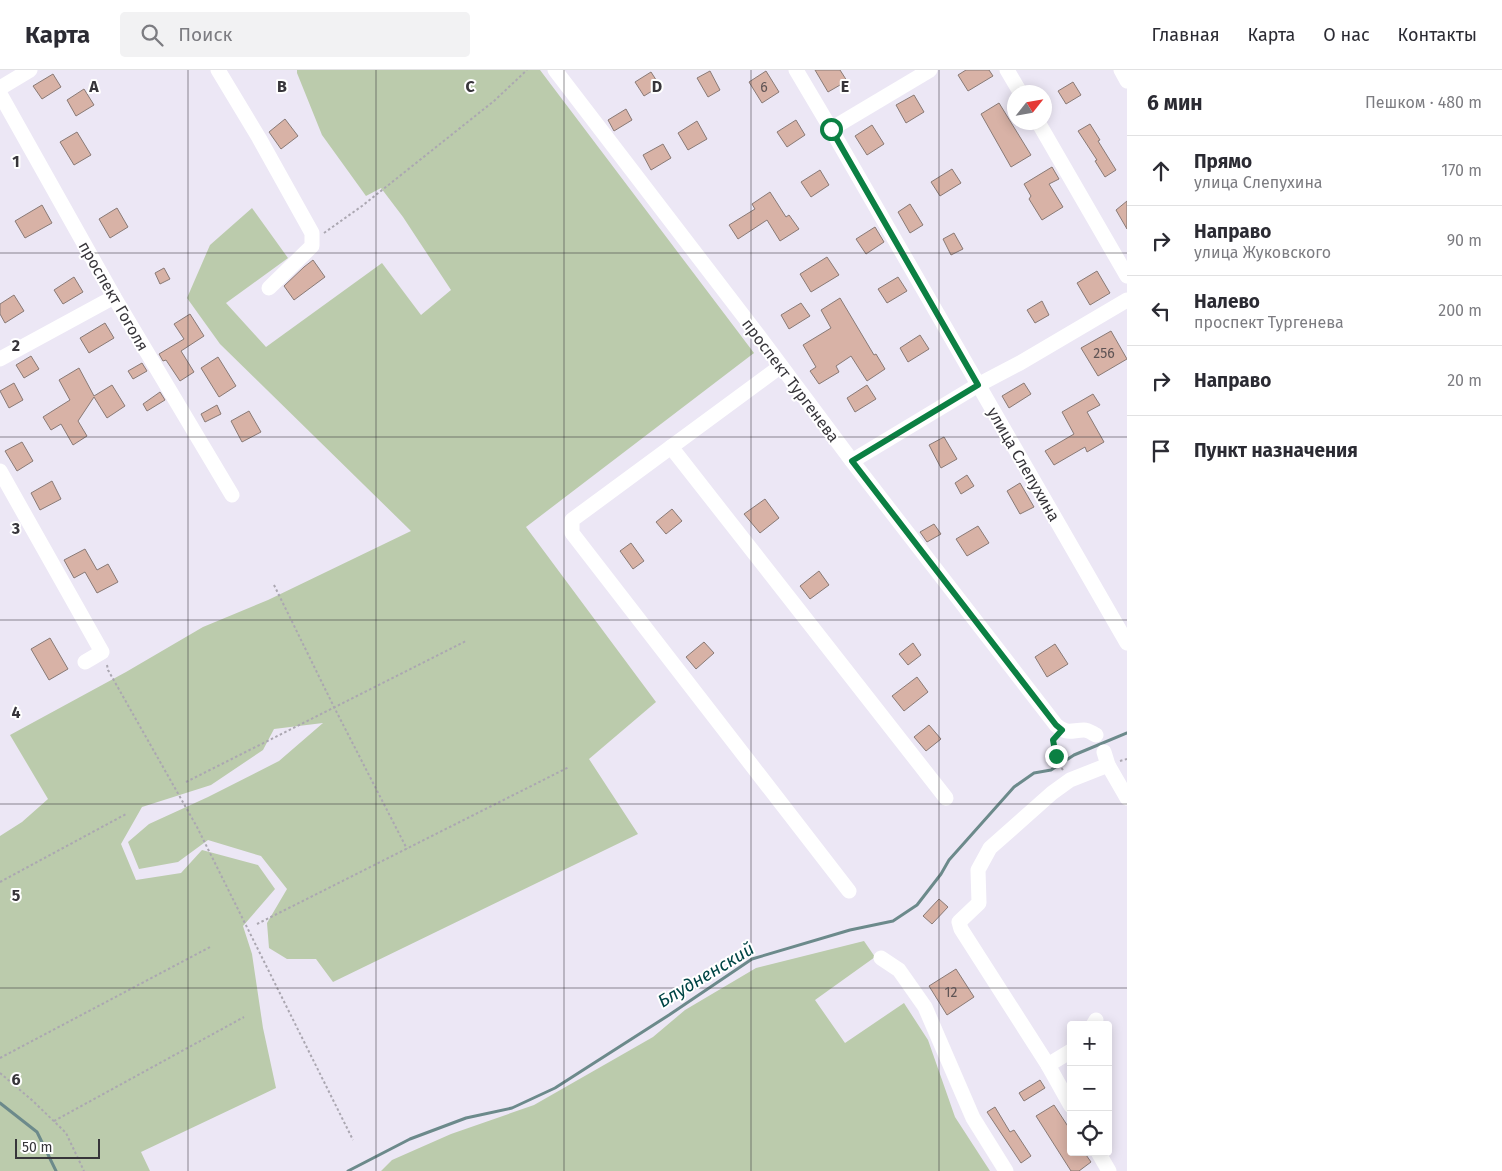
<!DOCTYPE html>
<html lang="ru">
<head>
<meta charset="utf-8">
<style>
  :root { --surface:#fff; --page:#f2f2f3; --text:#2b2b33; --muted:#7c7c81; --line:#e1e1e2 }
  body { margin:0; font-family:"Fira Sans",sans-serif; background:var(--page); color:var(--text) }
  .controls { position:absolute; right:15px; bottom:15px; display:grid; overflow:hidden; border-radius:5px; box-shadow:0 2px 12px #0003 }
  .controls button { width:45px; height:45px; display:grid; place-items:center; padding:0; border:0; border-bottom:1px solid var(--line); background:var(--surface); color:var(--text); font:25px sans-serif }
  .compass { position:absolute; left:1007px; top:15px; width:45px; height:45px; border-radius:50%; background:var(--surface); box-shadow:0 2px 12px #0003; rotate:59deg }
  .scale { position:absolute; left:15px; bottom:12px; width:85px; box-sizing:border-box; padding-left:5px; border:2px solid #37353a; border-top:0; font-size:14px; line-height:18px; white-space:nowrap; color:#37353a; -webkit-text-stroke:4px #fff; paint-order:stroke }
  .stop { position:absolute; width:15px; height:15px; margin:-11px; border:4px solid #0b8043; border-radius:50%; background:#fff }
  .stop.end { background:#0b8043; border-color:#fff; box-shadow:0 1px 5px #0008 }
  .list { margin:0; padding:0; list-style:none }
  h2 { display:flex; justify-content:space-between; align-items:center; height:65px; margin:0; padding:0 20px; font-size:21px }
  h2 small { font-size:16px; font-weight:400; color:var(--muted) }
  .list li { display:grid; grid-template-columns:32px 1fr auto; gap:15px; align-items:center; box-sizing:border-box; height:70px; padding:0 20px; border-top:1px solid var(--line) }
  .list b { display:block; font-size:19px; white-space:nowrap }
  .list p { margin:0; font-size:16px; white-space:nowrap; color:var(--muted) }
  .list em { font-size:16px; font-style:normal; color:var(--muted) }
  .icon { flex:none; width:28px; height:28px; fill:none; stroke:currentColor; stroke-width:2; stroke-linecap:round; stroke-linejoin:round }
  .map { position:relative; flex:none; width:1127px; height:1101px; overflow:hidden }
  header { display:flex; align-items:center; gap:30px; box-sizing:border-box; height:70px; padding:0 25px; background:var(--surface); border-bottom:1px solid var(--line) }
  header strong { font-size:24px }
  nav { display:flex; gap:28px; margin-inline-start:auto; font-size:18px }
  .search { width:350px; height:45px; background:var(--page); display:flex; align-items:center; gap:12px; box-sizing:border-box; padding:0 18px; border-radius:5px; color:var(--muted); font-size:19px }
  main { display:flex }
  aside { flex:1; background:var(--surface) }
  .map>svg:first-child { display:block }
  .green { fill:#bbcbac }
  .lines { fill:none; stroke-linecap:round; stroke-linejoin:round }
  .stream { stroke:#6c8a8b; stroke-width:3 }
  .building { fill:#d8b2a6; stroke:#897a76 }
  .path { stroke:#aba7b1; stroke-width:2; stroke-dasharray:2.5 2.5; stroke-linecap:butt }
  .minor { stroke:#fff; stroke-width:15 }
  .route { stroke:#0b8043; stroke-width:6 }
  .grid { fill:none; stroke:#37353a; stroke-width:1; stroke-opacity:0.55 }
  .labels { text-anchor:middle; stroke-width:4; stroke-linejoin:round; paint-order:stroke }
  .number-label { font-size:14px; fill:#5f5455 }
  .street-label { font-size:16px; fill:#37353a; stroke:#fff }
  .water-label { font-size:18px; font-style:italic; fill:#004546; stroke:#fff }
  .grid-label { font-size:16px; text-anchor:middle; font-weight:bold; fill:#37353a; stroke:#fff; stroke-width:4; stroke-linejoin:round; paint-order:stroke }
</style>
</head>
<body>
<header>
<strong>Карта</strong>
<div class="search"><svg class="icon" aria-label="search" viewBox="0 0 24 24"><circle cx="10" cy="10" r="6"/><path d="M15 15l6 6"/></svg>Поиск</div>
<nav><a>Главная</a><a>Карта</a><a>О нас</a><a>Контакты</a></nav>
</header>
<main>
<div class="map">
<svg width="1127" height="1101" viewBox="0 0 1127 1101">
  <rect width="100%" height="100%" fill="#ece7f5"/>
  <g class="green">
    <path d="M297,0H540L754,283L526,457L656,632L589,689L638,764L333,912L316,889H287L269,878L267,853L287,819L261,786L208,770L178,792L139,799L128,772L149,754L208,727L279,691L323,653L274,659L263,680L211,715L142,737L121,774L136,810L181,803L202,780L258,795L275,819L243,856L252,884L263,958L276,1018L141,1082L150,1101H0V766L22,752L48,729L10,665L126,602L203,557L268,530L411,461L220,274L187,228L210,175L252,138L288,188L226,233L266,277L382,193L421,245L451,220L403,147L381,118L366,126L322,65L297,3Z"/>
    <path d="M864,871L875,887L815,930L845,973L904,933L928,970L955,1047L990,1101H381L392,1090L451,1064L534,1035L653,967L685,940L756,898Z"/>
  </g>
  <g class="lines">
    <g class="stream">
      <path d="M0,1033L37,1062L56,1101"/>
      <path d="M348,1101L410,1069L466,1048L512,1038L555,1018L669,945L752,889L850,860L893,851L917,835L941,804L949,790L1014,717L1034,703L1051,700L1074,685L1127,663"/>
    </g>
  </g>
  <g class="building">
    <path d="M815,0H840L847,11L828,22Z"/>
    <path d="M966,0H989L993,6L968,21L958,5Z"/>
    <path d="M710,1L720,20L708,27L697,8Z"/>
    <path d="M766,1L779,22L762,33L749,12Z"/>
    <path d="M651,2L660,16L644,26L635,12Z"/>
    <path d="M53,4L61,17L42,29L33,16Z"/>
    <path d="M1073,12L1081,25L1066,34L1058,21Z"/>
    <path d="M84,19L94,35L76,46L67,30Z"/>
    <path d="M914,25L924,42L906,53L896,35Z"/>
    <path d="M999,33L1031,85L1011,97L981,44Z"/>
    <path d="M626,39L632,50L614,61L608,50Z"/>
    <path d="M285,49L298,66L281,79L269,62Z"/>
    <path d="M796,50L805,65L787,77L777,62Z"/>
    <path d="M697,51L707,69L688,80L678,63Z"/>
    <path d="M1090,54L1100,70L1098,71L1116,100L1105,107L1095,91L1097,90L1078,61Z"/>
    <path d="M872,55L884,74L867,85L855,66Z"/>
    <path d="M77,62L91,85L74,95L60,72Z"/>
    <path d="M663,74L671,88L651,100L643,85Z"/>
    <path d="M1052,97L1059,109L1049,114L1063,137L1042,150L1029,129L1031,126L1024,114Z"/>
    <path d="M952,99L961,113L940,126L931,112Z"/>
    <path d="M820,100L829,115L811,127L801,112Z"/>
    <path d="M770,122L786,147L789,145L799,159L780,171L767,150L738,169L729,155L755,139L752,134Z"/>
    <path d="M1127,131V159L1116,140Z"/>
    <path d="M910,134L923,155L910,163L898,142Z"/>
    <path d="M42,135L52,153L25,168L15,151Z"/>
    <path d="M117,138L128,157L110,168L99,149Z"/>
    <path d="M875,157L884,172L866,184L856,169Z"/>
    <path d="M954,163L963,179L951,185L943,169Z"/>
    <path d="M827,187L839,205L811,222L800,204Z"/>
    <path d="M313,190L325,207L294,230L284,216L304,197Z"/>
    <path d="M164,198L170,209L160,214L155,203Z"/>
    <path d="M1097,201L1110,223L1090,235L1077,213Z"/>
    <path d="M74,207L83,222L63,234L54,220Z"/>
    <path d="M898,207L907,221L887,233L878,219Z"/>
    <path d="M14,225L24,241L5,253L0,244V234Z"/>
    <path d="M840,228L874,285L876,284L885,299L867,311L851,286L836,296L839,302L819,314L810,301L816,297L803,275L831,258L821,240Z"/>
    <path d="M1042,231L1049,245L1035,253L1027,240Z"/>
    <path d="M801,233L810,246L789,259L781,245Z"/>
    <path d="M190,244L204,266L181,281L194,302L180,311L166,290L163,291L159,284L184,269L174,254Z"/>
    <path d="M105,253L114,268L89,283L80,268Z"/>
    <path d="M1111,261L1127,289L1098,306L1081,278Z"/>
    <path d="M920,265L929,279L908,292L900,278Z"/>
    <path d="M31,286L39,299L24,308L16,295Z"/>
    <path d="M218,287L236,316L219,327L201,298Z"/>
    <path d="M142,293L147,301L133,309L128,301Z"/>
    <path d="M79,298L94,326L112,315L125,336L107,348L94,327L78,351L87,366L73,375L61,354L51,360L43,347L70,330L59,310Z"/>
    <path d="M14,313L23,330L9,338L0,321Z"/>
    <path d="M1024,313L1031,324L1009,338L1002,326Z"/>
    <path d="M867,315L876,329L855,342L847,328Z"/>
    <path d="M160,322L165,330L147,341L143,334Z"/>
    <path d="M1093,324L1100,335L1087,342L1104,372L1087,382L1085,377L1054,395L1045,381L1074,364L1062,342Z"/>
    <path d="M217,335L221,344L205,352L201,344Z"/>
    <path d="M249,341L261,362L242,372L231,351Z"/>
    <path d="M944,367L957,389L941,398L929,375Z"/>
    <path d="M22,372L33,391L17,401L5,381Z"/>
    <path d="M967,405L974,416L961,424L955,413Z"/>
    <path d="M52,411L61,429L40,440L31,423Z"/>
    <path d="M1020,413L1034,437L1020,444L1007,421Z"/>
    <path d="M765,429L779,448L760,463L744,444Z"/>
    <path d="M672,439L682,451L666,464L656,452Z"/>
    <path d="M934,454L941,464L927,472L920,462Z"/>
    <path d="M978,456L989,473L967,486L956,469Z"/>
    <path d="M631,473L644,491L633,499L620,481Z"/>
    <path d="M85,479L97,500L108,494L118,512L97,523L85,502L74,508L64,490Z"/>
    <path d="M819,501L829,515L810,529L800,516Z"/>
    <path d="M50,568L68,599L49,610L31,579Z"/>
    <path d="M704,572L714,583L696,599L686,587Z"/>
    <path d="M913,573L921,585L908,595L899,584Z"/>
    <path d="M1055,574L1068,594L1047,607L1035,587Z"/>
    <path d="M917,607L928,622L904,641L892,626Z"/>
    <path d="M929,655L941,669L926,681L914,667Z"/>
    <path d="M939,829L948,837L932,854L923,846Z"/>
    <path d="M956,899L974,927L947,945L929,916Z"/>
    <path d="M1040,1010L1045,1018L1024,1031L1019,1023Z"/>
    <path d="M1054,1035L1071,1061V1082H1084L1091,1092L1079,1101H1071L1036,1046Z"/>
    <path d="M995,1037L1010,1062L1014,1060L1031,1086L1021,1093L987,1042Z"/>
  </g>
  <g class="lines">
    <g class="path">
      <path d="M324,163L362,136L494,31L527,0"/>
      <path d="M274,515L334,637L407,779"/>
      <path d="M107,595L108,600L197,757L353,1070"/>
      <path d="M1053,670L1057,692L1063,700"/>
      <path d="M1120,691L1127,689"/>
      <path d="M186,712L466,571"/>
      <path d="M0,812L126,744"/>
      <path d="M257,854L569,697"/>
      <path d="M0,988L212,876"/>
      <path d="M0,1003L33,1031L66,1063L84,1101"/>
      <path d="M54,1051L244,947"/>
    </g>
    <g class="minor">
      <path d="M218,0L259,68L312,163V176L269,218"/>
      <path d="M555,0L755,261L852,391L1056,655C1067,665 1072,660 1084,660C1088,660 1092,663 1096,665"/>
      <path d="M796,0L831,59L1127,573"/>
      <path d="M1007,0L1020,22"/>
      <path d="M1121,0L1127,11"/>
      <path d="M0,18L30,0"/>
      <path d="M0,24L114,227L232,425"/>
      <path d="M1038,52L1127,206"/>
      <path d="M831,59L930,0"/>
      <path d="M0,289L114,227"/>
      <path d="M781,296L572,450V463L849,821"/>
      <path d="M671,377L946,728"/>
      <path d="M852,391L978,315L1020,293L1127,230"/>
      <path d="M0,401L102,582L85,592"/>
      <path d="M1104,682L1108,695L1127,728"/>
      <path d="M881,888L899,900L925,937L973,1048L1006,1101"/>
      <path d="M1093,955L1096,950"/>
      <path d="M1048,995L1071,981"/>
      <path d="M1071,1036L1048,995L961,859L959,852L979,833L978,800L990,778L1052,723L1070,710L1108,695"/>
      <path d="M1098,1082L1109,1101"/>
    </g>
  </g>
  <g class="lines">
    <path class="route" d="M831,59L978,315L852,391L1056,655L1062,660L1053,670L1056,686"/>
  </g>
  <path class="grid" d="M188,0V1101M376,0V1101M564,0V1101M751,0V1101M939,0V1101M0,183H1127M0,367H1127M0,550H1127M0,734H1127M0,918H1127"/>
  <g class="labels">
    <g class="number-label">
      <text x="764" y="22">6</text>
      <text x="1104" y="288">256</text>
      <text x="951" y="927">12</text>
    </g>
    <g class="street-label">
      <text transform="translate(114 226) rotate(60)" y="6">проспект Гоголя</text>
      <text transform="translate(791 310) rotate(53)" y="6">проспект Тургенева</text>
      <text transform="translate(1024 394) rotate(60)" y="6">улица Слепухина</text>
    </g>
    <g class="water-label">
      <text transform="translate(706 905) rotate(-31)" y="6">Блудненский</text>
    </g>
  </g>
  <g class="grid-label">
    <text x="94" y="22">A</text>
    <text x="282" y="22">B</text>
    <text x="470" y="22">C</text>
    <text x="657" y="22">D</text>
    <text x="845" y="22">E</text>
    <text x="16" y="97">1</text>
    <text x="16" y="281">2</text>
    <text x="16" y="464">3</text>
    <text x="16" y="648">4</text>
    <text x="16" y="831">5</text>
    <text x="16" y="1015">6</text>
  </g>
</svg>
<div class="controls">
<button>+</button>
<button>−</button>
<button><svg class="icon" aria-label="locate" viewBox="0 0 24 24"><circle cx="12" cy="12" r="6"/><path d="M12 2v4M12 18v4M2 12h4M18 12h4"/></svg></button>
</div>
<svg class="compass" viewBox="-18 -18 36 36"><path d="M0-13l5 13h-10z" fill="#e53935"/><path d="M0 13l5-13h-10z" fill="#7c7c81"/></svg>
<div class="scale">50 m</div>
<div class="stop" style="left:831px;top:59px"></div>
<div class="stop end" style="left:1056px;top:686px"></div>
</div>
<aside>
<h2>6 мин<small>Пешком · 480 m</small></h2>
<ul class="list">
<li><svg class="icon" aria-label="ahead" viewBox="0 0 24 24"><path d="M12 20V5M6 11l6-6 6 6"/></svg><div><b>Прямо</b><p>улица Слепухина</p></div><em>170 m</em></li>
<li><svg class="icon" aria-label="right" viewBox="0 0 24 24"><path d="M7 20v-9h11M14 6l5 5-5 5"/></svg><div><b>Направо</b><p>улица Жуковского</p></div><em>90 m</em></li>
<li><svg class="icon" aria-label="left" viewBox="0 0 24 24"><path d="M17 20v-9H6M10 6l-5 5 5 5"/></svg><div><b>Налево</b><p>проспект Тургенева</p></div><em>200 m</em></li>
<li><svg class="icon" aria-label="right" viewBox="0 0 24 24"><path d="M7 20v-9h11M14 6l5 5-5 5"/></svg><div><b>Направо</b></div><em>20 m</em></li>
<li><svg class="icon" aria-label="arrive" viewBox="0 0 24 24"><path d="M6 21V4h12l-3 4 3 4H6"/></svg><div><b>Пункт назначения</b></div></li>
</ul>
</aside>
</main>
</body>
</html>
